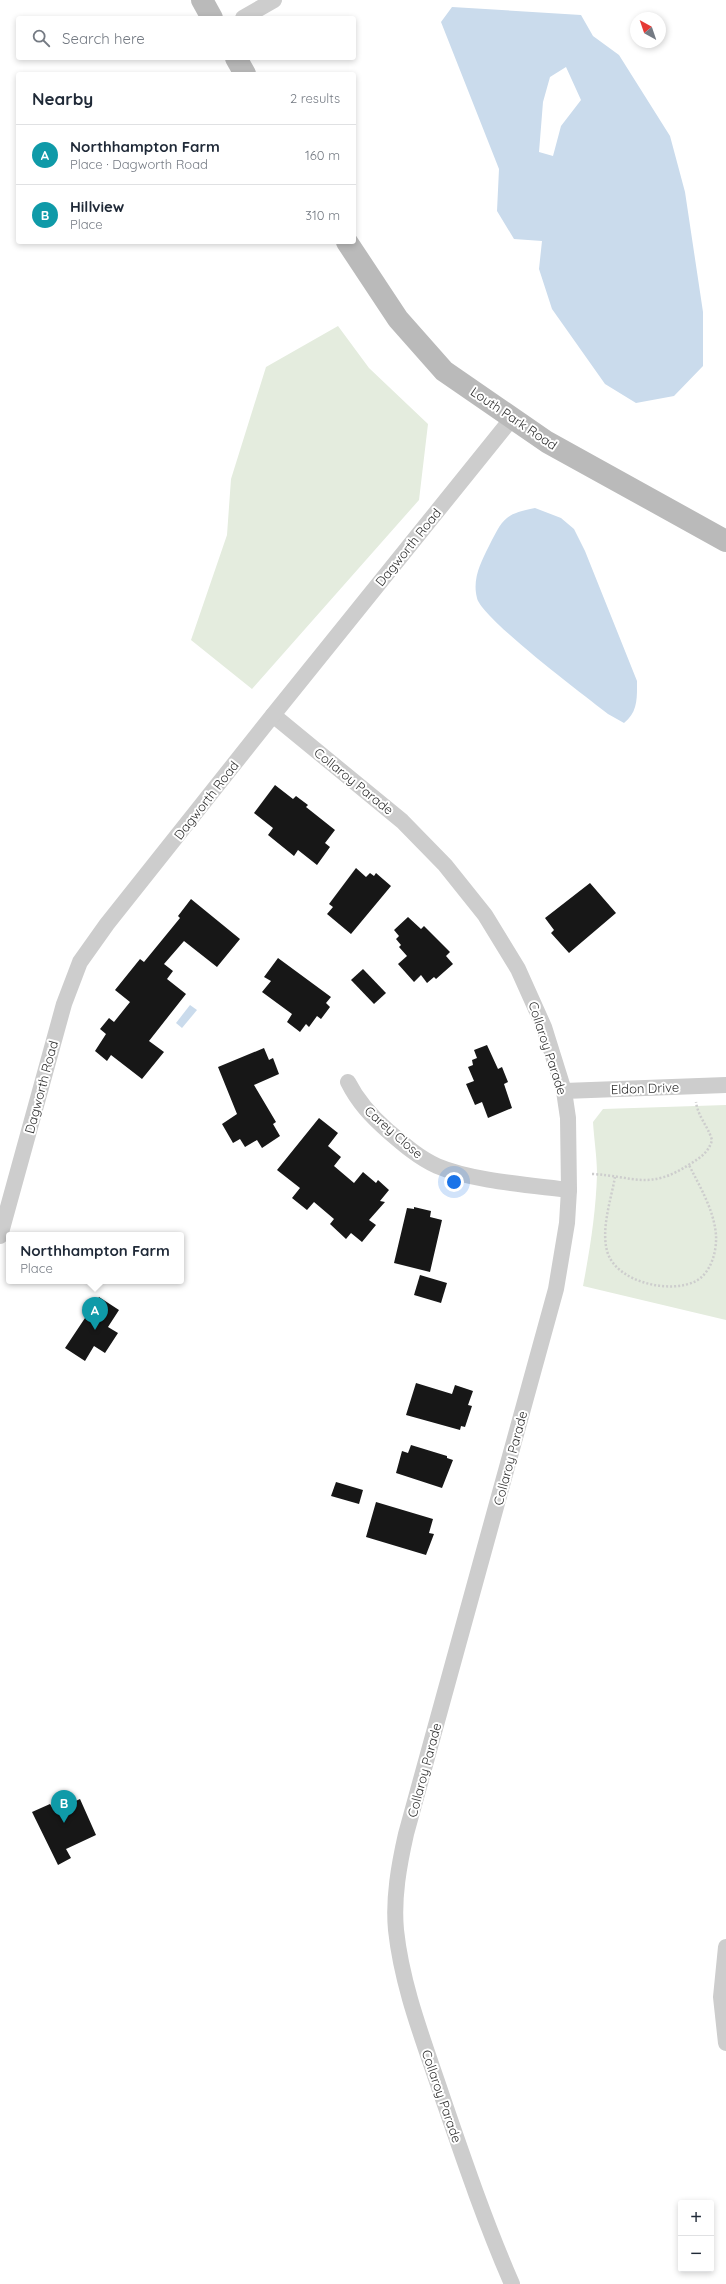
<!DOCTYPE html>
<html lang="en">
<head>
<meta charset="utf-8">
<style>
  :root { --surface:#fff; --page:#f2f2f3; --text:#1f2937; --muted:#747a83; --line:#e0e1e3; --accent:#e23e36 }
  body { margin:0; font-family:Quicksand,sans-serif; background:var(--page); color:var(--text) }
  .controls { position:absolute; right:12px; bottom:12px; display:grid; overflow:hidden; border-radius:4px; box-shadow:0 2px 6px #0003 }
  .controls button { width:36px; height:36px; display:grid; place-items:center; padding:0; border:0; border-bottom:1px solid var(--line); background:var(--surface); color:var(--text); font:20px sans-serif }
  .compass { position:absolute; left:630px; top:12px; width:36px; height:36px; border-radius:50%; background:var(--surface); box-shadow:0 2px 6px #0003; rotate:320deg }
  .you { position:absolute; left:454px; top:1182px; width:14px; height:14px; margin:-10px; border:3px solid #fff; border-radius:50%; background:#1a73e8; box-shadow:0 0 0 6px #1a73e833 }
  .badge { display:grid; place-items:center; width:26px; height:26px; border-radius:50%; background:var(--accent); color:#fff; font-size:13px; font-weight:700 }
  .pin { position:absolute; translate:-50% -33px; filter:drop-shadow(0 1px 2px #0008) }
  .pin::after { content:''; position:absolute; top:21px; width:14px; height:12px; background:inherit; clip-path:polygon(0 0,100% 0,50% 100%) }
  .popup { position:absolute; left:6px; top:1232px; width:178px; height:52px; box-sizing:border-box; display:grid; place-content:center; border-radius:4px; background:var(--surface); filter:drop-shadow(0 1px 3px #0005); font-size:13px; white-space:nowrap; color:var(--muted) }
  .popup b { font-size:15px; color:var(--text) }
  .popup::after { content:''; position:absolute; left:50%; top:100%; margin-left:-8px; border:8px solid transparent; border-top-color:var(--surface) }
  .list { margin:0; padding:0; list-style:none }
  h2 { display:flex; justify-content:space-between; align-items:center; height:52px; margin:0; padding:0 16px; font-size:17px }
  h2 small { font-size:13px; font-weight:400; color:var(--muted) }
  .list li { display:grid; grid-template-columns:26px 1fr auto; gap:12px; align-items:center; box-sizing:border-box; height:60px; padding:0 16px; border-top:1px solid var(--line) }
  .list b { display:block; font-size:15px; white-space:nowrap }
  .list p { margin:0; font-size:13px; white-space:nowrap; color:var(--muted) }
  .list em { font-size:13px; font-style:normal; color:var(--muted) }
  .icon { flex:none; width:22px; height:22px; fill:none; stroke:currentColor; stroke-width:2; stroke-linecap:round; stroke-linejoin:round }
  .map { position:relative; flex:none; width:726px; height:2284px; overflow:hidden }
  .search { position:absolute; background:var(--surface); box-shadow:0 2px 6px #0003; left:16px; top:16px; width:340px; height:44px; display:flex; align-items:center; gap:10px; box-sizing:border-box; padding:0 14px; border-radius:4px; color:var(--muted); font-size:15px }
  .panel { position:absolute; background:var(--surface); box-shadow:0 2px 6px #0003; left:16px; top:72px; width:340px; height:172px; border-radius:4px }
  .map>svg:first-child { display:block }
  .green { fill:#e4ecde }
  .water { fill:#cadbec; fill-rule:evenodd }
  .building { fill:#171717 }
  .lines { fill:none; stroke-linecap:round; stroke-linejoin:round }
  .path { stroke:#cdcdcd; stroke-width:2.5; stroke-dasharray:2 2; stroke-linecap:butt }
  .street { stroke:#cdcdcd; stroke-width:16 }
  .secondary { stroke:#bababa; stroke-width:22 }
  .labels { text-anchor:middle; stroke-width:4; stroke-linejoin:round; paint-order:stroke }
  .street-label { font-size:13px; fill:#303030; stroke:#fff }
</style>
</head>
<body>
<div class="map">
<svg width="726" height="2284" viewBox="0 0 726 2284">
  <rect width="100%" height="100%" fill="#fff"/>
  <g class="green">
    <path d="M338,326L369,368L428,424L419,500L252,689L191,640L227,535L231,479L266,367Z"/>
    <path d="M726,1105V1320L583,1286C590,1249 596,1212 597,1174C597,1157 594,1139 593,1122L603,1109Z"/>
  </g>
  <g class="water">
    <path d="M452,7L581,15L593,36L619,55L670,136L685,192L703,312V366L674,396L636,403L605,384L552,309L539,269L542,241L514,239L497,211L499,169L441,22ZM566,67L581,100L561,126L553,156L539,152L543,102L550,77Z"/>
    <path d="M535,508L561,518L574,529L585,551L637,681C637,698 638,712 624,723L608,714C586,697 481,618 477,598C472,579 481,562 489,546C503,519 504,514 535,508Z"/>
    <path d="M190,1005L197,1010L182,1028L176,1023Z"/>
  </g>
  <g class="building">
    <path d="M275,785L293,799L296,796L308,805L306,807L335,830L325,843L330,847L317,865L298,850L294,856L268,835L273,828L254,813Z"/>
    <path d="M356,868L366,877L370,873L374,876L376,873L391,886L351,934L327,914L333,907L329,904Z"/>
    <path d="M590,883L616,913L569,953L551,933L554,930L545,918Z"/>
    <path d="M191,899L240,939L217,967L184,941L164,964L173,971L167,979L186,994L149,1041L164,1052L142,1079L111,1055L107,1061L95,1051L106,1034L100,1029L109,1018L114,1022L130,1002L115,990L140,959L144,962L180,918L178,916Z"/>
    <path d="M408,917L421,929L424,926L450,952L446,956L453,964L436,979L434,977L427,983L421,975L414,982L398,964L407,956L399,947L401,945L396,939L399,936L394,930Z"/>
    <path d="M278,958L331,997L326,1003L330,1007L321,1019L317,1016L309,1027L306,1024L300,1032L287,1022L292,1014L262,992L271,981L264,977Z"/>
    <path d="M363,969L386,993L374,1004L351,980Z"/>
    <path d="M487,1045L498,1069L502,1067L508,1082L504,1084L512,1108L488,1118L482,1102L475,1105L466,1084L474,1081L468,1067L473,1065L472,1060L477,1058L474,1050Z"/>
    <path d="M264,1048L269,1060L273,1058L279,1074L254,1085L276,1122L273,1124L280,1136L262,1148L257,1140L245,1147L240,1139L233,1143L222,1124L237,1114L218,1067Z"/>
    <path d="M319,1118L338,1133L328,1146L341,1157L334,1166L354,1183L363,1172L376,1183L378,1180L389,1190L380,1201L385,1202L369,1220L376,1225L362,1242L351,1233L346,1239L330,1224L334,1219L314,1202L307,1210L292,1198L300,1188L277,1170Z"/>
    <path d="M414,1207L431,1211L430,1217L442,1220L430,1272L394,1263L407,1208L414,1209Z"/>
    <path d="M420,1275L447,1283L441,1303L414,1295Z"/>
    <path d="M99,1297L119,1310L108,1327L118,1333L105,1353L94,1346L85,1361L65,1348Z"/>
    <path d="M416,1383L452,1394L455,1385L473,1391L468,1405L472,1406L465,1427L461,1426L460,1430L406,1415Z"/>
    <path d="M411,1445L447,1456V1458L453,1460L442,1488L396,1473L402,1451L408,1453Z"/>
    <path d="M336,1482L363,1490L359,1504L331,1496Z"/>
    <path d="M376,1502L433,1519L429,1533L434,1534L426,1555L366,1537Z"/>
    <path d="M80,1799L96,1835L66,1849L71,1858L58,1865L32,1812L50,1804L52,1807L65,1801L67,1805Z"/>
  </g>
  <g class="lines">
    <g class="path">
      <path d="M592,1174C634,1176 649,1191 690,1164C700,1158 709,1152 712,1140C708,1126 698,1117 696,1102"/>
      <path d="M615,1177C611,1200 600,1231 608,1254C619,1283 671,1294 696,1281C711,1273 717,1251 716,1235C714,1210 700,1187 689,1165"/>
    </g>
    <g class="street">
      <path d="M243,18L274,0"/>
      <path d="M273,715L402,821L445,865L485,915L518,969L544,1027L564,1091L568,1118L569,1190L567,1223L556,1289L406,1834C399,1865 393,1898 396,1930C402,1987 424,2042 442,2096C464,2160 485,2222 512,2284"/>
      <path d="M348,1082C358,1102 371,1116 388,1131C403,1144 419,1158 437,1166C472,1181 530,1185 569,1190"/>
      <path d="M564,1091L726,1085"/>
      <path d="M0,1236L64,1004L80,962L107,924L273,715L513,417"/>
      <path d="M726,1947L721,1997L726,2043"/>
    </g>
    <g class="secondary">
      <path d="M202,0L212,18"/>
      <path d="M236,58L245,74"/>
      <path d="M347,242L398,319L444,371L547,442L726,541"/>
    </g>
  </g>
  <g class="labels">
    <g class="street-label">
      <text transform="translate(514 418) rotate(34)" y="5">Louth Park Road</text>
      <text transform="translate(408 547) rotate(-51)" y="5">Dagworth Road</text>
      <text transform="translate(354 781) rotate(39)" y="5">Collaroy Parade</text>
      <text transform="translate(206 800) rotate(-52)" y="5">Dagworth Road</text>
      <text transform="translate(548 1048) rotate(72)" y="5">Collaroy Parade</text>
      <text transform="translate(41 1087) rotate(-75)" y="5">Dagworth Road</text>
      <text transform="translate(645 1088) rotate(-2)" y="5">Eldon Drive</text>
      <text transform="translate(394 1132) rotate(41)" y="5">Carey Close</text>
      <text transform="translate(510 1458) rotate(-75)" y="5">Collaroy Parade</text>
      <text transform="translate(424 1770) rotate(-75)" y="5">Collaroy Parade</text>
      <text transform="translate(442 2096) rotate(71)" y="5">Collaroy Parade</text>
    </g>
  </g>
</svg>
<div class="controls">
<button>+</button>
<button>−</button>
</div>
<svg class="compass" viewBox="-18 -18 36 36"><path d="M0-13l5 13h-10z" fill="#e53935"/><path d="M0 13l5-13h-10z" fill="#747a83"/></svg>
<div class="you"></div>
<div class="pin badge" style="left:95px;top:1330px;background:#0f9aa8">A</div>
<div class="popup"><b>Northhampton Farm</b>Place</div>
<div class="pin badge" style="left:64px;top:1823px;background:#0f9aa8">B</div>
<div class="search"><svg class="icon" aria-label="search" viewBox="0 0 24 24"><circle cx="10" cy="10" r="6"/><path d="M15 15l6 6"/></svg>Search here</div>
<section class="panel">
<h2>Nearby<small>2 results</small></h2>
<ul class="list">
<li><span class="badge" style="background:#0f9aa8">A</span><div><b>Northhampton Farm</b><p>Place · Dagworth Road</p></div><em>160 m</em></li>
<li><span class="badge" style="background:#0f9aa8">B</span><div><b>Hillview</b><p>Place</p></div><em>310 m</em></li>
</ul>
</section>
</div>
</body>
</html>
